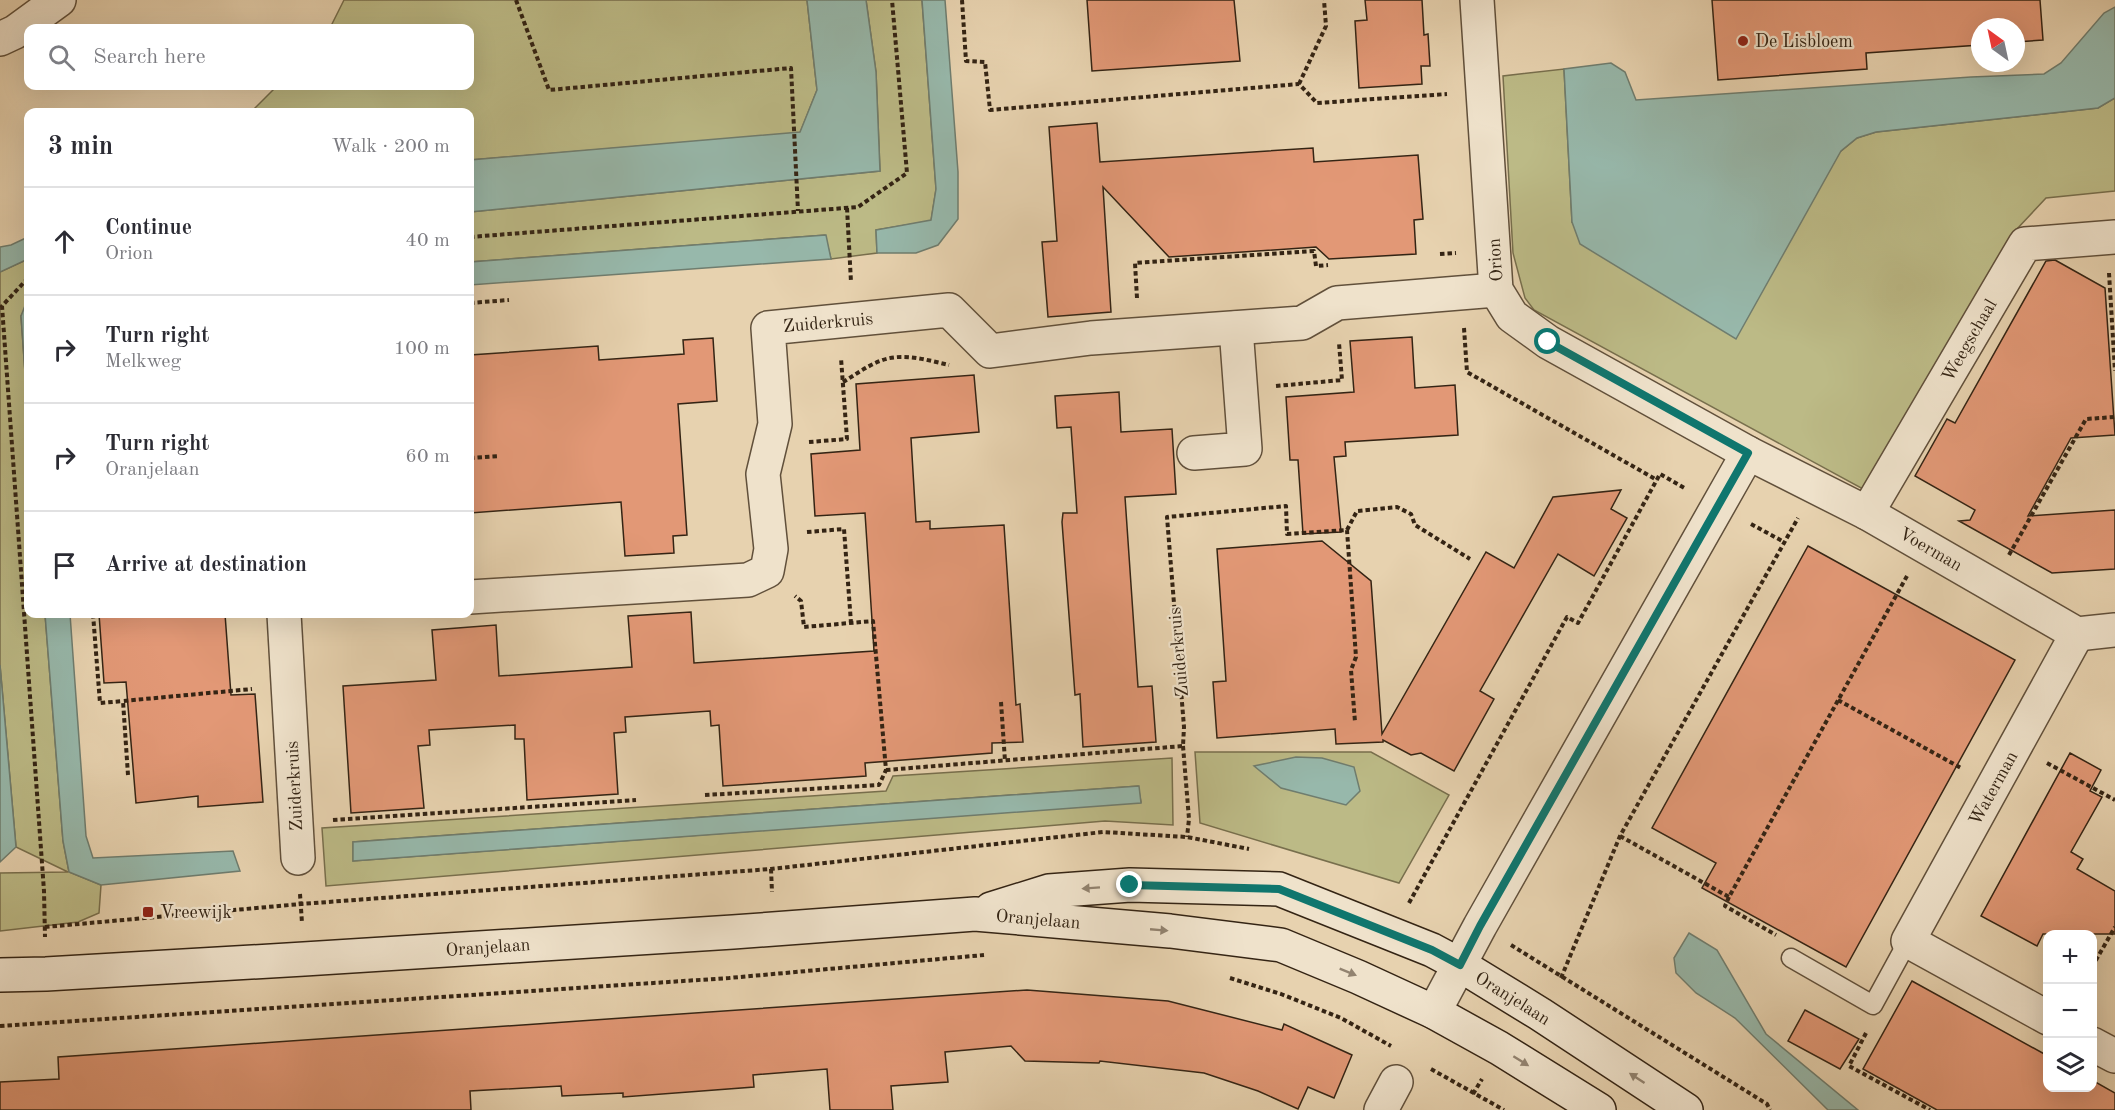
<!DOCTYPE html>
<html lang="en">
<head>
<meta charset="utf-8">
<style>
  :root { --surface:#fff; --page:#f7f7f7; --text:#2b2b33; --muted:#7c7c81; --line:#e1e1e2 }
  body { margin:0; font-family:"Old Standard TT",serif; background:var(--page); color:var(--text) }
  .controls { position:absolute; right:18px; bottom:18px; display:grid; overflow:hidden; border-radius:12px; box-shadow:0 6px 24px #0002 }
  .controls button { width:54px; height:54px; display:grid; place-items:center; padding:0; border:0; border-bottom:2px solid var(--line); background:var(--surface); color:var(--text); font:30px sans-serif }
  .compass { position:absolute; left:1971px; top:18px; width:54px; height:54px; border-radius:50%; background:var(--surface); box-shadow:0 6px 24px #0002; rotate:327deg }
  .stop { position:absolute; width:18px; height:18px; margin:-14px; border:4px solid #0f766e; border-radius:50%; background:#fff }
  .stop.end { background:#0f766e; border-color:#fff; box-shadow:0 2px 6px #0008 }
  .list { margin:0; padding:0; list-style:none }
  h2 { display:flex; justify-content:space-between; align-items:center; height:78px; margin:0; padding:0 24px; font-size:26px }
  h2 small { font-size:20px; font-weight:400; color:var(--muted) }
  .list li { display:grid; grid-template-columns:39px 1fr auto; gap:18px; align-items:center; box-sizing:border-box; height:108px; padding:0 24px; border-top:2px solid var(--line) }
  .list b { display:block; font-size:22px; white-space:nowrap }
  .list p { margin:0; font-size:20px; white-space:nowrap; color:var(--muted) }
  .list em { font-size:20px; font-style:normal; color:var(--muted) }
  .icon { flex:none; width:33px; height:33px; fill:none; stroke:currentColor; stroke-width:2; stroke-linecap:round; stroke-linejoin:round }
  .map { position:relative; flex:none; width:2115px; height:1110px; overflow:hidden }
  .search { position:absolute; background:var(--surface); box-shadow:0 6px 24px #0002; left:24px; top:24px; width:450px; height:66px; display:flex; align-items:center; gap:15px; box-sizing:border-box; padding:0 21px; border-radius:12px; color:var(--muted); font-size:22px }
  .panel { position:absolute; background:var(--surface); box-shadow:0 6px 24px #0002; left:24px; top:108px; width:450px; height:510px; border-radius:12px }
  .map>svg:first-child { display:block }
  .green { fill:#bcba86; stroke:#786f4d; stroke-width:1.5; fill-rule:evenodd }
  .water { fill:#97b8ab; stroke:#6f7d6f; stroke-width:1.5 }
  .building { fill:#e29876; stroke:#342414; stroke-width:1.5 }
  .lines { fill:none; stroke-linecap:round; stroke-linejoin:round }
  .service-casing { stroke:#61503b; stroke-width:21 }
  .minor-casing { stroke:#61503b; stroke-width:36 }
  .secondary-casing { stroke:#342414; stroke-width:36 }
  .path { stroke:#342414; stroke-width:4; stroke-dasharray:4.5 3; stroke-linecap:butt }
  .service { stroke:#efe2cb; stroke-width:18 }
  .minor { stroke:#efe2cb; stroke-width:33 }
  .secondary { stroke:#efe2cb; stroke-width:33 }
  .oneway { fill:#928370 }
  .route { stroke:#0f766e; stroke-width:8 }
  .poi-dot { fill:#8f2418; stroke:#efe2cb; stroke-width:2 }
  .labels { text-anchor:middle; stroke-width:4.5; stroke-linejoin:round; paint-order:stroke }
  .poi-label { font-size:18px; fill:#342414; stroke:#efe2cb; text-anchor:start }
  .street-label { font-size:18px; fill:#342414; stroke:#efe2cb }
</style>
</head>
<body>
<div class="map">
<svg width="2115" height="1110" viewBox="0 0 2115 1110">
  <rect width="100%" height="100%" fill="#e7d2af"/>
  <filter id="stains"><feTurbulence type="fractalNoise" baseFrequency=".00333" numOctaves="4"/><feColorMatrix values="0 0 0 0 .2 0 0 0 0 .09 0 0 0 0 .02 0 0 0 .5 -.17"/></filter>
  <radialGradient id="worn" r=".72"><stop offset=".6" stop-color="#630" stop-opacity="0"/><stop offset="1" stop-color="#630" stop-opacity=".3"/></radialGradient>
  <g class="green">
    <path d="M344,0H807L817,90L800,133L470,160V112H251L277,86H470V28H330Z"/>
    <path d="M866,0H922L936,189L931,221L876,230L877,253L831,259L825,235L470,262V212L880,171L876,72Z"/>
    <path d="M1564,69L1572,222L1841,151L1857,138L1876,132L2098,108L2115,98V191L2046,198L2016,230L1863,489L1534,310L1525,298L1513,253L1503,76Z"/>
    <path d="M28,259V303L21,316L28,415V614H45L63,841L69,872L101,885L99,913L78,922L0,931V873L68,872L16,847L0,665V272Z"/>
    <path d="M1195,752H1371L1449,795L1399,883L1200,823Z"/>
    <path d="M1172,758L1173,825L1105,821L326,886L322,828L886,791L893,776ZM1138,786L1141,802L353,861V842Z"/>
  </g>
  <g class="water">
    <path d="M807,0H866L876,72L880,171L470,212V160L800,132L817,90Z"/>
    <path d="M922,0H945L958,172V219L938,245L916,253H877L876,230L931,220L936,189Z"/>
    <path d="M2115,7V98L2098,108L1876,132L1857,138L1841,151L1736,339L1580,244L1572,222L1564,69L1611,63L1625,72L1636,100L1971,77L2044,74L2061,63L2104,13Z"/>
    <path d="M826,235L831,259L470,285V262Z"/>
    <path d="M28,237V259L0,272V247L11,245Z"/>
    <path d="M26,303H28V415L21,316Z"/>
    <path d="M45,614H70L86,836L93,858L233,851L240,871L101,885L69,872L63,841Z"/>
    <path d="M0,665L16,847L0,862Z"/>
    <path d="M1296,757L1322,758L1354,767L1360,791L1346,805L1281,788L1254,766Z"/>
    <path d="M1139,786L1141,803L353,861V842Z"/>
    <path d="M1689,933L1717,950L1766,1034L1858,1110H1828L1735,1018L1696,993L1676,973L1674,958Z"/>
  </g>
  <g class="building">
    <path d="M1087,0H1234L1240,61L1092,71Z"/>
    <path d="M1365,0H1422L1424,35L1428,34L1430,66H1421L1422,84L1359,88L1355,21L1367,20Z"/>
    <path d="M1712,0H2040L2043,40L2016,42V27H1980V45L1866,53L1867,69L1718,80Z"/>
    <path d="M1097,123L1100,162L1313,148L1314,162L1418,155L1423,219L1414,220L1416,254L1329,259L1316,247L1169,257L1103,187L1111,312L1048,317L1042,242L1057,241L1049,127Z"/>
    <path d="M2055,260L2105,288L2115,435L2071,438L2028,516L2115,510V569L2052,573L1959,521L1970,520L1975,510L1915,476L1947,419L1955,423L2046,261Z"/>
    <path d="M1412,337L1415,388L1455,385L1458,435L1345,442L1346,456L1334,457L1341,532L1303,534L1298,460H1290L1286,397L1354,392L1350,341Z"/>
    <path d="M713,338L717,401L678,404L687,535L673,536L674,553L625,556L621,502L470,513V355L598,346L599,360L684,354L683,340Z"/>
    <path d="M974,375L979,432L911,438L916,522L930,521V529L1004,525L1016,705L1020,704L1023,742L992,743V753L865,763L866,776L723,786L719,725L711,726L710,711L625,717L626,732L614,733L618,794L527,800L524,739H515V725L429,730L430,745L418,746L424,808L351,813L343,686L436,680L432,630L496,625L499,676L632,667L628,616L691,612L694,663L874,651L865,513L815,516L811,454L860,450L856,384Z"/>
    <path d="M1119,392L1121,432L1172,429L1176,494L1125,497L1138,687L1152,686L1156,742L1083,747L1080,694L1075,695L1062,522L1063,513H1077L1071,427L1057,428L1055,396Z"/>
    <path d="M1621,490L1611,509L1627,518L1594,576L1558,554L1480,691L1494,699L1454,771L1421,753L1411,755L1383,740V742L1336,744L1335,729L1217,738L1213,682L1226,681L1217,549L1322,541L1371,581L1382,734L1486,552L1514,568L1553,497Z"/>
    <path d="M1808,546L2015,660L1846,967L1702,888L1716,863L1652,828Z"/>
    <path d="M99,614H225L231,695L255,694L263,802L198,807V796L136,803L126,682L104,683Z"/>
    <path d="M2070,753L2101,770L2090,791L2102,797L2071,852L2083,859L2077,869L2115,891V934H2043L2037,946L1981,916Z"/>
    <path d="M1912,981L2048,1056V1088H2092V1080L2115,1093V1110H1937L1863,1069Z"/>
    <path d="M1027,990L1168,1001L1282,1030L1284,1024L1352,1055L1334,1098L1308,1087L1298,1109L1258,1091L1204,1073L1100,1061L1099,1063L1025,1061L1011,1046L945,1052L948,1082L891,1086L893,1110H830L827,1069L753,1075L754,1087L623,1097V1093L562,1096L561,1086L470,1091L471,1110H0V1082L59,1079L58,1057Z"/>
    <path d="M1805,1010L1859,1039L1840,1069L1788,1041Z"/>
  </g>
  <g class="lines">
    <defs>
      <path id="service" d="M1791,958L1873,1005L1908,941"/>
      <g id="minor">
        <path d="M1477,0L1496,290L1512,316L1548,342L1748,453L1867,513L2077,634L2115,630"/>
        <path d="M0,39L15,32L59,0"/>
        <path d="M1194,453L1245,449L1236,328"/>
        <path d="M1867,513L2025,244L2115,237"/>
        <path d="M470,597L748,580L767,571L771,549L763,474L775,424L768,328L949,310L990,351L1091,338L1302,323L1337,303L1496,290"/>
        <path d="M284,614L298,858"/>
        <path d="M1434,1012L1480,926L1748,453"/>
        <path d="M2048,1018L1908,941L2077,634"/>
        <path d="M2092,1044L2115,1056"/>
        <path d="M1381,1110L1396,1082"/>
      </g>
      <g id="secondary">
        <path d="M991,909L1049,891L1130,885L1279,889L1432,950L1460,965L1540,1014L1686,1110"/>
        <path d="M0,975L46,974L304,959L733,932L975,914L1170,931L1281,945L1358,977L1434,1012L1499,1048L1599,1110"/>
      </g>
    </defs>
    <use href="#service" class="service-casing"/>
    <use href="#minor" class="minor-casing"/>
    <use href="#secondary" class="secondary-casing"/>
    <g class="path">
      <path d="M516,0L549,90L791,68L798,211"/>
      <path d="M962,0L966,61L985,62L990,110L1299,84L1317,103L1447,94"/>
      <path d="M1299,84L1326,26L1324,0"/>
      <path d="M847,208L851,282"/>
      <path d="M470,237L858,207L907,173L892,0"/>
      <path d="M1440,254L1456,253"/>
      <path d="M2109,273L2115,371"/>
      <path d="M28,278L2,306L44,891L45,937"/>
      <path d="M1137,298L1135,263L1314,251L1316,266L1328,265"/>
      <path d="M470,303L509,300"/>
      <path d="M1464,328L1467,372L1657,480"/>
      <path d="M843,382C855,375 867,366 880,361C902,352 927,360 949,365"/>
      <path d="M1276,386L1342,380L1339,343"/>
      <path d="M809,442L847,439L841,358"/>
      <path d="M470,458L499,456"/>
      <path d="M1751,524L1784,542"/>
      <path d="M1347,530L1357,511L1397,507L1411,514L1415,525L1470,559"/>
      <path d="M807,532L844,529L851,623"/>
      <path d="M2009,555L2086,419L2115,417"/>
      <path d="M93,614L100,703L123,701"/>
      <path d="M1838,700L1961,768"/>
      <path d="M1001,702L1005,761"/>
      <path d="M1183,746L1189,819L1187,837"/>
      <path d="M2047,763L2115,800"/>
      <path d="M886,770L1183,746L1184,727L1167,517L1286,506L1287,534L1347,530L1356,657L1351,670L1355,722"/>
      <path d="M128,775L123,701L252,689"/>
      <path d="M705,795L879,785L886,770L873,621L804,627L801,601L795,596"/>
      <path d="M333,820L636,800"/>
      <path d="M1620,836L1729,897L1907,576"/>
      <path d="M771,869L772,892"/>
      <path d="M300,894L302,923"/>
      <path d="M1729,897L1725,906L1776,935"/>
      <path d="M1409,903L1567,617L1578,623L1660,474L1686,489"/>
      <path d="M45,927L301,904L771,869L1103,832L1187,837L1249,849"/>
      <path d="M1511,945L1767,1104L1770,1110"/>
      <path d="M2092,967L2115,927"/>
      <path d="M1230,978L1281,994L1341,1018L1391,1046"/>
      <path d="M1561,978L1620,836L1798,518"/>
      <path d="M0,1026L729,978L984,955"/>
      <path d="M1866,1033L1849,1066L1930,1110"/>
      <path d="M1431,1069L1504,1110"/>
      <path d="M1473,1094L1482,1079"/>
    </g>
    <use href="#service" class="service"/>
    <use href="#minor" class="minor"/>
    <use href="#secondary" class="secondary"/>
  </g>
  <defs><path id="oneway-solid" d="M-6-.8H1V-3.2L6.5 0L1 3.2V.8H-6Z" transform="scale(1.5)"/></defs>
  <g class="oneway">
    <use href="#oneway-solid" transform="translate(1091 888) rotate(176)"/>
    <use href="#oneway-solid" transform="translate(1159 930) rotate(5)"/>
    <use href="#oneway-solid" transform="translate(1348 972) rotate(22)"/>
    <use href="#oneway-solid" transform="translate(1521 1061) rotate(32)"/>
    <use href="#oneway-solid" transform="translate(1637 1078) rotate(-147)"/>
  </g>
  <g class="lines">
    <path class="route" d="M1130,885L1279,889L1432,950L1460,965L1480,926L1748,453L1548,342"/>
  </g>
  <g class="poi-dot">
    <circle cx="1743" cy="41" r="6"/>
    <rect x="142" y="906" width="12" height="12" rx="3"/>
  </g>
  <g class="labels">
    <g class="poi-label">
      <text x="1755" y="47">De Lisbloem</text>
      <text x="160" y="918">Vreewijk</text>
    </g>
    <g class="street-label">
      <text transform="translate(1495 260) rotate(-94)" y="6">Orion</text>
      <text transform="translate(828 322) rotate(-5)" y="6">Zuiderkruis</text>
      <text transform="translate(1969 340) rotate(-60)" y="6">Weegschaal</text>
      <text transform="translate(1931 549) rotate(30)" y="6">Voerman</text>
      <text transform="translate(1178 652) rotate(-95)" y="6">Zuiderkruis</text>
      <text transform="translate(294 786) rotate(-93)" y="6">Zuiderkruis</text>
      <text transform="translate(1993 788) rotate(-61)" y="6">Waterman</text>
      <text transform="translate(1038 919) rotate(5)" y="6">Oranjelaan</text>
      <text transform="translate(488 947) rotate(-4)" y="6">Oranjelaan</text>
      <text transform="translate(1513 998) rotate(32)" y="6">Oranjelaan</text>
    </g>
  </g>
  <rect width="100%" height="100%" filter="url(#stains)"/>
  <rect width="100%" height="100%" fill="url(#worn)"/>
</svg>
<div class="controls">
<button>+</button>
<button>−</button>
<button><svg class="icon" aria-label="layers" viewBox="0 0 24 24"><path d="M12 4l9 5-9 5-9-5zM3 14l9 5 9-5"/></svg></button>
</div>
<svg class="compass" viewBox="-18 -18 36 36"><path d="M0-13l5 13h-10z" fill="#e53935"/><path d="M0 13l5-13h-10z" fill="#7c7c81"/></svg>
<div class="stop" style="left:1548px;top:342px"></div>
<div class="stop end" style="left:1130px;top:885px"></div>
<div class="search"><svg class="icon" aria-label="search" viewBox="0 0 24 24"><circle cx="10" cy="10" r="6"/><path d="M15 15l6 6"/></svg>Search here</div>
<section class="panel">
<h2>3 min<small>Walk · 200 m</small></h2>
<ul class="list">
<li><svg class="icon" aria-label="ahead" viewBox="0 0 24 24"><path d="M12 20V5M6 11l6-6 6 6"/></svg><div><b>Continue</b><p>Orion</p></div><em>40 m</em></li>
<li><svg class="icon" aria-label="right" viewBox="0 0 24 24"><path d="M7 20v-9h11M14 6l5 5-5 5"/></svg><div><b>Turn right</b><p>Melkweg</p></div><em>100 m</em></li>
<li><svg class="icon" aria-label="right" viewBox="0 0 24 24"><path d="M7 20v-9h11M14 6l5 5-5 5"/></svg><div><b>Turn right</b><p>Oranjelaan</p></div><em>60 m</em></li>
<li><svg class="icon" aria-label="arrive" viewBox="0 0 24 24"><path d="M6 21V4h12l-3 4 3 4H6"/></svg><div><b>Arrive at destination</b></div></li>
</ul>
</section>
</div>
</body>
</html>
